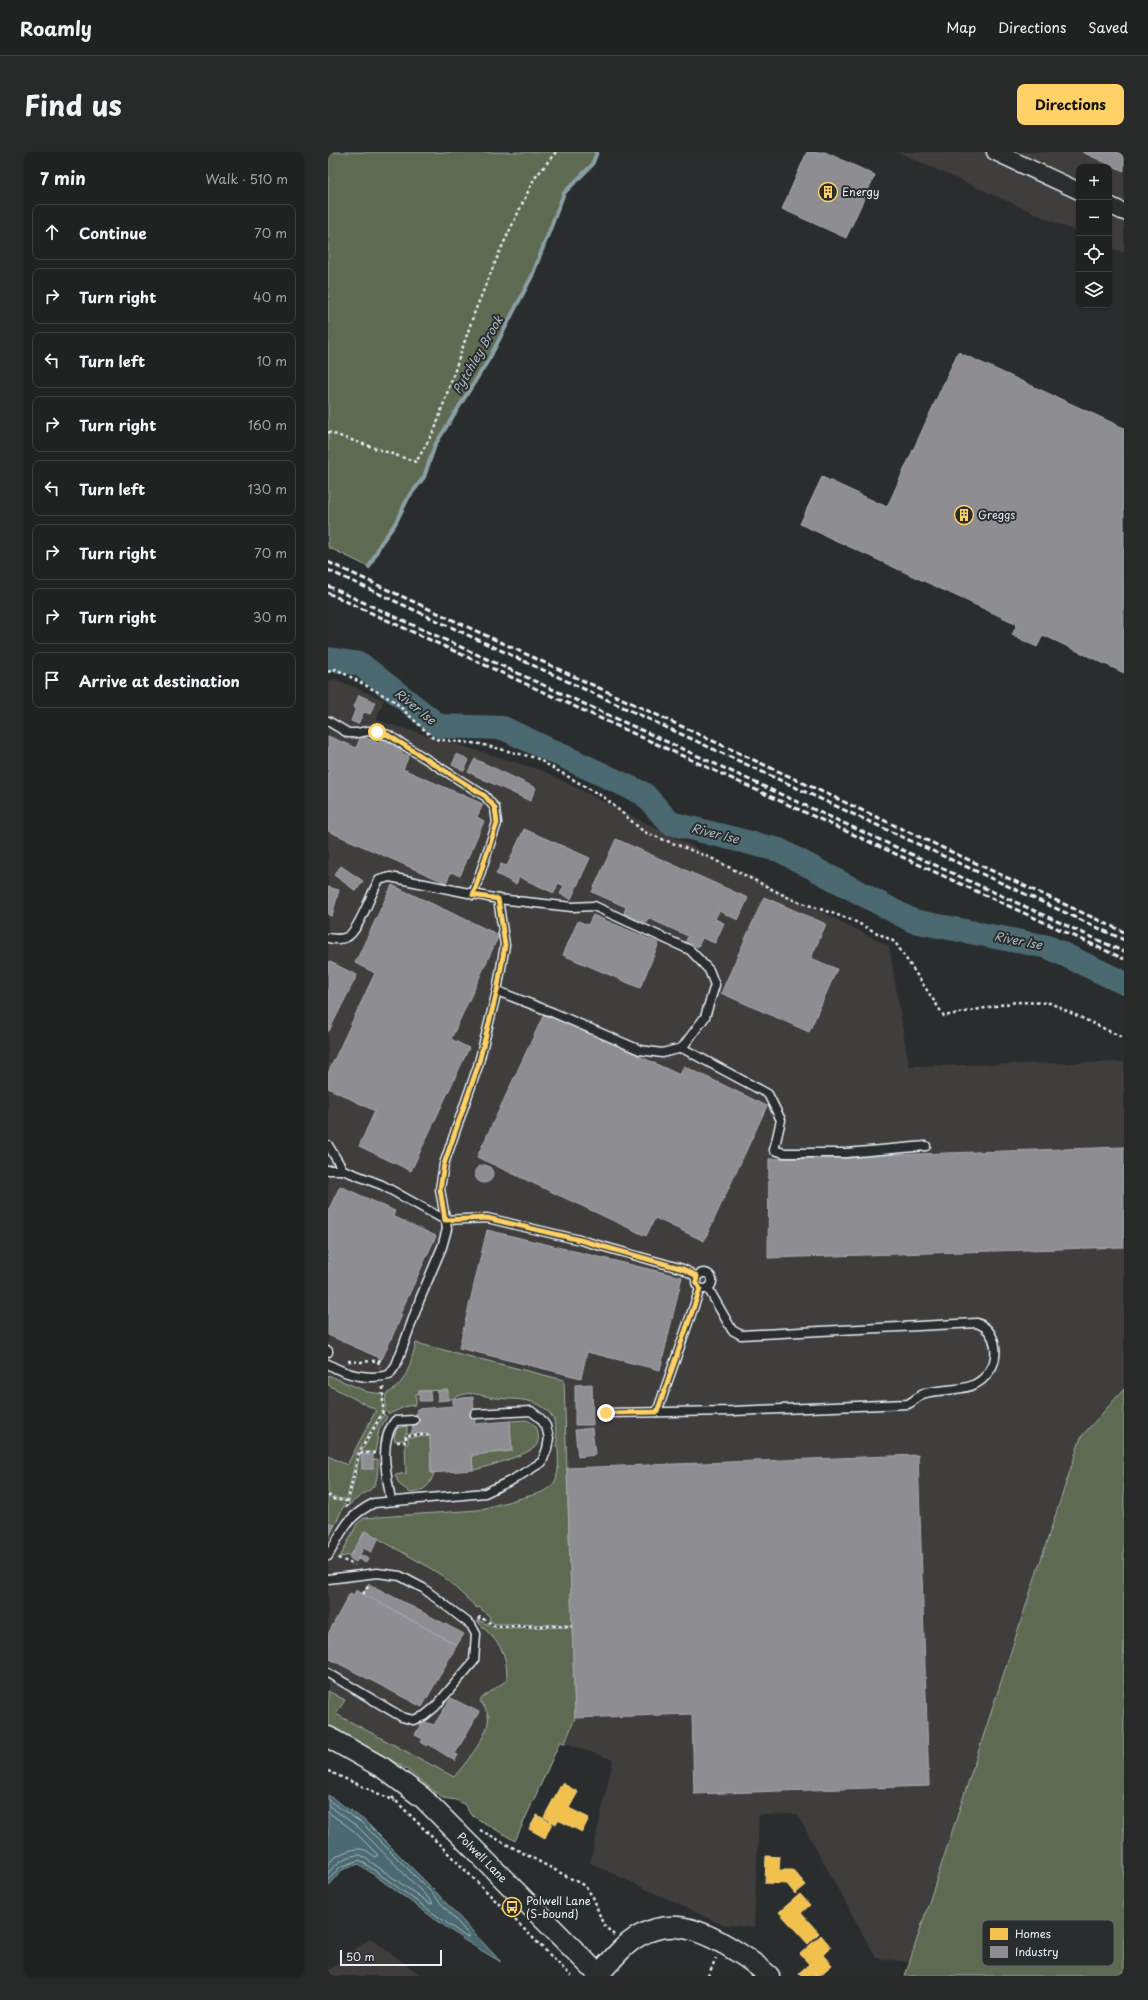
<!DOCTYPE html>
<html lang="en">
<head>
<meta charset="utf-8">
<style>
  :root { --surface:#202222; --page:#282a2a; --text:#f1f3f6; --muted:#a2a4a5; --line:#3d3f40; --accent:#ffd166 }
  body { margin:0; font-family:"Playpen Sans",sans-serif; background:var(--page); color:var(--text) }
  .controls { position:absolute; right:12px; top:12px; display:grid; overflow:hidden; border-radius:8px; box-shadow:0 1px 3px #0004 }
  .controls button { width:36px; height:36px; display:grid; place-items:center; padding:0; border:0; border-bottom:1px solid var(--line); background:var(--surface); color:var(--text); font:20px sans-serif }
  .scale { position:absolute; left:12px; bottom:10px; width:102px; box-sizing:border-box; padding-left:4px; border:2px solid #e8f1f8; border-top:0; font-size:11px; line-height:14px; white-space:nowrap; color:#e8f1f8; -webkit-text-stroke:3px #2a2d2e; paint-order:stroke }
  .stop { position:absolute; width:12px; height:12px; margin:-9px; border:3px solid #ffd166; border-radius:50%; background:#fff }
  .stop.end { background:#ffd166; border-color:#fff; box-shadow:0 1px 4px #0008 }
  .list { margin:0; padding:0; list-style:none }
  h2 { display:flex; justify-content:space-between; align-items:center; height:52px; margin:0; padding:0 16px; font-size:17px }
  h2 small { font-size:13px; font-weight:400; color:var(--muted) }
  .list li { display:grid; grid-template-columns:26px 1fr auto; gap:12px; align-items:center; box-sizing:border-box; height:56px; margin:0 8px 8px; padding:0 8px; border:1px solid var(--line); border-radius:8px }
  .list b { display:block; font-size:15px; white-space:nowrap }
  .list em { font-size:13px; font-style:normal; color:var(--muted) }
  .icon { flex:none; width:22px; height:22px; fill:none; stroke:currentColor; stroke-width:2; stroke-linecap:round; stroke-linejoin:round }
  .map { position:relative; flex:none; width:796px; height:1824px; overflow:hidden; border-radius:8px }
  header { display:flex; align-items:center; gap:24px; box-sizing:border-box; height:56px; padding:0 20px; background:var(--surface); border-bottom:1px solid var(--line) }
  header strong { font-size:19px }
  nav { display:flex; gap:22px; margin-inline-start:auto; font-size:14px }
  .intro { display:flex; align-items:center; justify-content:space-between; box-sizing:border-box; height:96px; padding:0 24px }
  h1 { margin:0; font-size:28px }
  .button { padding:10px 18px; border-radius:8px; background:var(--accent); color:#111; font-size:14px; font-weight:700 }
  main { display:flex; gap:24px; padding:0 24px }
  aside { flex:1; background:var(--surface); border-radius:8px; box-shadow:0 1px 3px #0004 }
  .map>svg:first-child { display:block }
  .built { fill:#403c3c }
  .green { fill:#5e6b53; stroke:#a3aea6 }
  .water { fill:#4c6970; stroke:#8a9fa6 }
  .homes { fill:#f2c14e; stroke:#efcf81 }
  .industry { fill:#8d8d92; stroke:#a8abb1 }
  .lines { fill:none; stroke-linecap:round; stroke-linejoin:round }
  .shore { stroke:#aabbc2; stroke-width:1 }
  .stream { stroke:#8a9fa6; stroke-width:4 }
  .river { stroke:#4c6970; stroke-width:24 }
  .service-casing { stroke:#e8f1f8; stroke-width:11 }
  .minor-casing { stroke:#e8f1f8; stroke-width:19 }
  .tertiary-casing { stroke:#e8f1f8; stroke-width:23 }
  .path { stroke:#e8f1f8; stroke-width:2.5; stroke-dasharray:3 3; stroke-linecap:butt }
  .service { stroke:#2a2d2e; stroke-width:8 }
  .minor { stroke:#2a2d2e; stroke-width:16 }
  .tertiary { stroke:#2a2d2e; stroke-width:20 }
  .rail { stroke:#e8f1f8; stroke-width:3; stroke-dasharray:6 3; stroke-linecap:butt }
  .route { stroke:#ffd166; stroke-width:5 }
  .labels { text-anchor:middle; stroke-width:4; stroke-linejoin:round; paint-order:stroke }
  .poi-label { font-size:11px; fill:#e8f1f8; stroke:#2a2d2e; text-anchor:start }
  .street-label { font-size:11px; fill:#e8f1f8; stroke:#2a2d2e }
  .water-label { font-size:12px; font-style:italic; fill:#aabbc2; stroke:#2a2d2e }
  .key { fill:#2a2d2e; stroke:#63686b; stroke-width:1 }
  .key-label { font-size:11px; fill:#e8f1f8 }
</style>
</head>
<body>
<header>
<strong>Roamly</strong>
<nav><a>Map</a><a>Directions</a><a>Saved</a></nav>
</header>
<div class="intro"><h1>Find us</h1><a class="button">Directions</a></div>
<main>
<aside>
<h2>7 min<small>Walk · 510 m</small></h2>
<ul class="list">
<li><svg class="icon" aria-label="ahead" viewBox="0 0 24 24"><path d="M12 20V5M6 11l6-6 6 6"/></svg><div><b>Continue</b></div><em>70 m</em></li>
<li><svg class="icon" aria-label="right" viewBox="0 0 24 24"><path d="M7 20v-9h11M14 6l5 5-5 5"/></svg><div><b>Turn right</b></div><em>40 m</em></li>
<li><svg class="icon" aria-label="left" viewBox="0 0 24 24"><path d="M17 20v-9H6M10 6l-5 5 5 5"/></svg><div><b>Turn left</b></div><em>10 m</em></li>
<li><svg class="icon" aria-label="right" viewBox="0 0 24 24"><path d="M7 20v-9h11M14 6l5 5-5 5"/></svg><div><b>Turn right</b></div><em>160 m</em></li>
<li><svg class="icon" aria-label="left" viewBox="0 0 24 24"><path d="M17 20v-9H6M10 6l-5 5 5 5"/></svg><div><b>Turn left</b></div><em>130 m</em></li>
<li><svg class="icon" aria-label="right" viewBox="0 0 24 24"><path d="M7 20v-9h11M14 6l5 5-5 5"/></svg><div><b>Turn right</b></div><em>70 m</em></li>
<li><svg class="icon" aria-label="right" viewBox="0 0 24 24"><path d="M7 20v-9h11M14 6l5 5-5 5"/></svg><div><b>Turn right</b></div><em>30 m</em></li>
<li><svg class="icon" aria-label="arrive" viewBox="0 0 24 24"><path d="M6 21V4h12l-3 4 3 4H6"/></svg><div><b>Arrive at destination</b></div></li>
</ul>
</aside>
<div class="map">
<svg width="796" height="1824" viewBox="0 0 796 1824">
  <rect width="100%" height="100%" fill="#2a2d2e"/>
  <filter id="ink" filterUnits="userSpaceOnUse"><feTurbulence type="fractalNoise" baseFrequency=".025" numOctaves="2"/><feDisplacementMap in="SourceGraphic" scale="8" xChannelSelector="R" yChannelSelector="G"/><feConvolveMatrix kernelMatrix="1 2 1 2 8 2 1 2 1" color-interpolation-filters="sRGB"/></filter>
  <g filter="url(#ink)">
    <g class="built">
      <path d="M569,0H796V101L781,95V15H751V81Z"/>
      <path d="M7,527L56,548L48,568L213,618L561,794L581,914L796,910V1237L753,1285L581,1810L548,1806L469,1662L431,1663L426,1775L395,1773L262,1711L285,1608L232,1589L187,1689L143,1663L136,1652L128,1648L115,1646L77,1616L0,1572V529Z"/>
      <path d="M42,1786L94,1824H0V1819Z"/>
    </g>
    <g class="green">
      <path d="M0,0H269L264,13L236,41L204,124L162,207L107,293L96,325L80,346L67,372L53,391L41,415L0,395Z"/>
      <path d="M88,1191L236,1228L244,1473L167,1472L161,1468L162,1465L151,1455L149,1456L116,1425L97,1413L37,1379L23,1403L12,1405L29,1372L36,1366L150,1358L212,1341C218,1338 225,1334 228,1327C233,1313 229,1283 226,1268C215,1245 189,1248 168,1246C158,1245 147,1240 137,1242C131,1243 125,1247 120,1248L119,1238L91,1239V1242H88V1253L79,1254L61,1262L57,1259L58,1242C79,1232 82,1212 88,1191Z"/>
      <path d="M0,1223L40,1240L55,1242V1259L29,1301L19,1347L6,1346L0,1341V1304L19,1313L48,1258L0,1233Z"/>
      <path d="M796,1237V1824H577L753,1285Z"/>
      <path d="M56,1262L59,1265L51,1278L47,1300H33Z"/>
      <path d="M199,1268C205,1271 210,1275 210,1282C211,1287 210,1293 206,1296C199,1302 155,1317 145,1318L144,1303L183,1299L182,1269Z"/>
      <path d="M79,1274V1282H77V1288L67,1289L66,1285L69,1276Z"/>
      <path d="M102,1284L103,1321H106C102,1334 96,1339 83,1341L71,1332L67,1323L78,1321L77,1292H80V1285Z"/>
      <path d="M32,1302H34V1316L45,1308L50,1307C50,1344 43,1333 20,1354Z"/>
      <path d="M0,1344L6,1348L18,1349L7,1373L0,1370Z"/>
      <path d="M150,1468L167,1476L244,1475L247,1566L237,1591L232,1590L187,1689L143,1663L136,1652L128,1648L115,1646L77,1616L0,1572V1539L17,1548L8,1562L126,1625C137,1612 164,1580 160,1563C159,1559 155,1553 152,1549L155,1545L179,1528C179,1496 170,1491 150,1470Z"/>
    </g>
    <path class="water" d="M0,1643L36,1668L107,1739L173,1810L136,1788L31,1712L14,1718L0,1735Z"/>
    <g class="homes">
      <path d="M234,1631L250,1640L241,1656L261,1666L254,1680L230,1668L228,1672L216,1665Z"/>
      <path d="M209,1663L224,1671L217,1686L201,1677Z"/>
      <path d="M438,1704L452,1705L451,1718H465L478,1733L467,1742L459,1732L437,1731Z"/>
      <path d="M472,1742L482,1753L473,1761L491,1781L480,1792L451,1760Z"/>
      <path d="M493,1783L503,1795L495,1803L504,1813L491,1824H474L471,1821L481,1812L472,1802Z"/>
    </g>
    <g class="industry">
      <path d="M479,0H497L547,23L518,86L454,57Z"/>
      <path d="M754,0H796V19Z"/>
      <path d="M630,200L796,276V521L715,483L709,495L684,483L689,472L472,372L494,325L559,355Z"/>
      <path d="M31,543L47,550L42,562L36,560L30,572L23,569L28,556L26,555Z"/>
      <path d="M0,584L28,596L33,584L51,591L53,585L74,594L72,600L81,604L75,617L155,652L149,665L156,669L132,724L123,720L118,731L0,679Z"/>
      <path d="M129,602L141,608L136,619L124,613Z"/>
      <path d="M147,607L208,636L202,649L140,620Z"/>
      <path d="M196,677L262,706L243,747L232,742L236,734L230,731L226,741L191,725L188,732L168,722L173,712L179,714Z"/>
      <path d="M288,687L420,746L410,768L391,759L387,767L396,771L387,791L374,786L370,795L358,789L360,784L320,766L318,771L296,761L298,755L264,740Z"/>
      <path d="M13,714L35,729L28,739L6,723Z"/>
      <path d="M64,733L171,783L123,887L141,896L83,1019L31,994L47,959L0,936V921L47,821L27,811Z"/>
      <path d="M0,735L11,738L4,764L0,763Z"/>
      <path d="M436,745L498,772L483,806L509,817L481,880L393,841Z"/>
      <path d="M265,763L331,791L312,836L235,803L250,769L260,773Z"/>
      <path d="M0,809L29,823L1,879H0Z"/>
      <path d="M217,860L352,923L356,914L439,954L376,1089L327,1066L318,1084L149,1005Z"/>
      <path d="M796,995V1095L440,1106L441,1007Z"/>
      <circle cx="156" cy="1022" r="9"/>
      <path d="M12,1034L67,1059L65,1064L108,1084L72,1162L74,1163L54,1207L0,1183V1059Z"/>
      <path d="M159,1078L354,1125L332,1218L259,1200L253,1226L131,1196Z"/>
      <path d="M264,1232L265,1273H247V1233Z"/>
      <path d="M120,1238V1248L110,1249L109,1239Z"/>
      <path d="M91,1239H102L103,1249H91Z"/>
      <path d="M145,1245L147,1272L182,1269L184,1299L144,1303L145,1318L103,1321L102,1282H83L89,1257L125,1254V1247Z"/>
      <path d="M264,1276L267,1303L250,1305L247,1278Z"/>
      <rect x="34" y="1302" width="11" height="15"/>
      <path d="M590,1303L601,1634L366,1642L364,1562L247,1566L239,1316Z"/>
      <path d="M0,1370L7,1373L0,1387Z"/>
      <path d="M37,1379L51,1386L43,1400L30,1393Z"/>
      <path d="M29,1394L35,1397L28,1410L21,1406Z"/>
      <path d="M33,1403L40,1407L38,1411L30,1407Z"/>
      <path d="M41,1432L136,1482L129,1493L35,1442Z"/>
      <path d="M28,1438L129,1493L94,1555L0,1506V1497L2,1493L0,1492V1482L22,1441L26,1443Z"/>
      <path d="M123,1546L151,1560L127,1602L130,1603L127,1609L100,1592L99,1594L93,1590L95,1587L87,1583L94,1569L106,1573Z"/>
    </g>
    <g class="lines">
      <g class="shore">
        <path d="M0,1648L34,1671L104,1741L142,1784L138,1785L32,1708L12,1715L0,1729"/>
        <path d="M0,1653L30,1675L105,1751L102,1752L33,1703C20,1702 8,1711 0,1721"/>
        <path d="M0,1660L26,1679L50,1703L47,1705C43,1702 39,1698 33,1697C22,1696 6,1704 0,1712"/>
      </g>
      <path class="stream" d="M41,415L53,391L67,372L80,346L96,325L107,293L161,207L204,124L236,41L264,13L269,0"/>
      <path class="river" d="M0,507L32,512L111,574L175,576L316,642L342,671L451,698L585,769L720,795L796,831"/>
      <defs>
        <g id="service">
          <path d="M0,569L20,581H29L40,579L60,583L157,644L167,656L169,671L145,743"/>
          <path d="M0,786C7,787 12,788 19,785C31,779 43,741 51,728L62,725L170,747L244,755L266,754L362,798L381,818L387,833L377,865L354,896L334,901L312,898L226,861L169,839"/>
          <path d="M354,896L440,942L453,968L446,998L456,1001H518L598,994"/>
          <path d="M0,993L15,1018L54,1033L117,1068L159,1066L252,1088L355,1117L369,1125"/>
          <path d="M0,1018H15"/>
          <circle cx="376" cy="1129" r="8"/>
          <path d="M0,1199V1200"/>
          <path d="M0,1212C18,1223 40,1228 61,1223L68,1213L73,1200L92,1147L114,1095L119,1077L112,1037L116,1012L150,914L169,839L177,793L170,747"/>
          <path d="M329,1260L372,1137"/>
          <path d="M278,1261L405,1259L580,1252C586,1249 594,1241 598,1241C622,1235 648,1242 662,1218C667,1211 668,1202 667,1194C665,1183 660,1175 649,1171L413,1183L404,1178L380,1136"/>
          <path d="M63,1349C59,1325 50,1290 67,1269L86,1268"/>
          <path d="M0,1404C15,1378 18,1365 46,1351L157,1341L186,1327L214,1310L219,1297L221,1286L218,1274L212,1266L203,1259L147,1262"/>
          <path d="M0,1427L49,1421L72,1424L95,1436L143,1473L148,1482L146,1509L107,1555L96,1564L85,1568L74,1565L0,1521"/>
        </g>
        <g id="minor">
          <path d="M667,0L751,39"/>
          <path d="M781,53L796,60"/>
        </g>
        <g id="tertiary">
          <path id="s1" d="M0,1585L55,1616L95,1646L272,1824"/>
          <path d="M271,1822C283,1809 295,1793 311,1784C322,1778 337,1774 350,1775C379,1778 419,1804 441,1824"/>
        </g>
      </defs>
      <use href="#service" class="service-casing"/>
      <use href="#minor" class="minor-casing"/>
      <use href="#tertiary" class="tertiary-casing"/>
      <g class="path">
        <path d="M0,280L88,310L107,277L147,159L171,101L206,27L228,0"/>
        <path d="M0,520L8,517L66,549L106,587L152,592L208,606L277,646L316,680L383,706L463,747L524,768L567,790L616,864L688,850L722,851L796,886"/>
        <path d="M20,1209L33,1210L55,1208"/>
        <path d="M50,1209L52,1215"/>
        <path d="M69,1290H78V1283H102"/>
        <path d="M32,1301H48"/>
        <path d="M0,1343L5,1347L20,1349"/>
        <path d="M18,1356L31,1301L55,1260V1234"/>
        <path d="M10,1406L27,1413"/>
        <path d="M35,1442L41,1433"/>
        <path d="M150,1467L152,1465L167,1474H244"/>
        <path d="M0,1619L67,1649"/>
        <path d="M64,1645L243,1824"/>
        <path d="M152,1678L257,1734L265,1745L275,1772L286,1783"/>
        <path d="M380,1824L388,1806"/>
      </g>
      <use href="#service" class="service"/>
      <use href="#minor" class="minor"/>
      <use href="#tertiary" class="tertiary"/>
      <g class="rail">
        <path d="M0,410L796,780"/>
        <path d="M0,418L796,788"/>
        <path d="M0,434L796,800"/>
        <path d="M0,441L796,807"/>
      </g>
    </g>
  </g>
  <g class="lines" filter="url(#ink)">
    <path class="route" d="M49,580L60,583L157,644L167,656L169,671L145,743L170,747L177,793L169,839L150,914L116,1012L112,1037L117,1068L159,1066L252,1088L355,1117L369,1124L368,1130L372,1137L329,1260L278,1261"/>
  </g>
  <defs>
    <symbol id="building-ring" viewBox="-11 -11 22 22"><circle r="9.5" fill="#2a2d2e" stroke="#ffd166" stroke-width="1.5"/><path d="M-4-6H4V6H1V3H-1V6H-4ZM-2.5-4.3h1.7v1.8h-1.7ZM.8-4.3h1.7v1.8H.8ZM-2.5-1h1.7V.8h-1.7ZM.8-1h1.7V.8H.8Z" fill="#ffd166"/></symbol>
    <symbol id="bus-ring" viewBox="-11 -11 22 22"><circle r="9.5" fill="#2a2d2e" stroke="#ffd166" stroke-width="1.5"/><path d="M-5-6H5V4H4V6H2V4H-2V6H-4V4H-5ZM-3.5-4V0h7V-4ZM-3.5 1.2v1.5H-2V1.2ZM2 1.2v1.5H3.5V1.2Z" fill="#ffd166"/></symbol>
  </defs>
  <g fill-rule="evenodd">
    <use href="#building-ring" x="489" y="29" width="22" height="22"/>
    <use href="#building-ring" x="625" y="352" width="22" height="22"/>
    <use href="#bus-ring" x="173" y="1744" width="22" height="22"/>
  </g>
  <g class="labels">
    <g class="poi-label">
      <text x="514" y="44">Energy</text>
      <text x="650" y="367">Greggs</text>
      <text x="198" y="1753">Polwell Lane<tspan x="198" dy="13">(S-bound)</tspan></text>
    </g>
    <g class="street-label">
      <text dy="4" stroke="none"><textPath href="#s1" startOffset="197">Polwell Lane</textPath></text>
    </g>
    <g class="water-label">
      <text transform="translate(150 203) rotate(-60)" y="4">Pytchley Brook</text>
      <text transform="translate(87 555) rotate(39)" y="4">River Ise</text>
      <text transform="translate(387 682) rotate(14)" y="4">River Ise</text>
      <text transform="translate(690 789) rotate(11)" y="4">River Ise</text>
    </g>
  </g>
  <rect x="654" y="1768" width="132" height="46" rx="6" class="key"/>
  <rect x="662" y="1776" width="18" height="12" fill="#f2c14e"/>
  <rect x="662" y="1794" width="18" height="12" fill="#8d8d92"/>
  <g class="key-label">
    <text x="687" y="1786">Homes</text>
    <text x="687" y="1804">Industry</text>
  </g>
</svg>
<div class="controls">
<button>+</button>
<button>−</button>
<button><svg class="icon" aria-label="locate" viewBox="0 0 24 24"><circle cx="12" cy="12" r="6"/><path d="M12 2v4M12 18v4M2 12h4M18 12h4"/></svg></button>
<button><svg class="icon" aria-label="layers" viewBox="0 0 24 24"><path d="M12 4l9 5-9 5-9-5zM3 14l9 5 9-5"/></svg></button>
</div>
<div class="scale">50 m</div>
<div class="stop" style="left:49px;top:580px"></div>
<div class="stop end" style="left:278px;top:1261px"></div>
</div>
</main>
</body>
</html>
